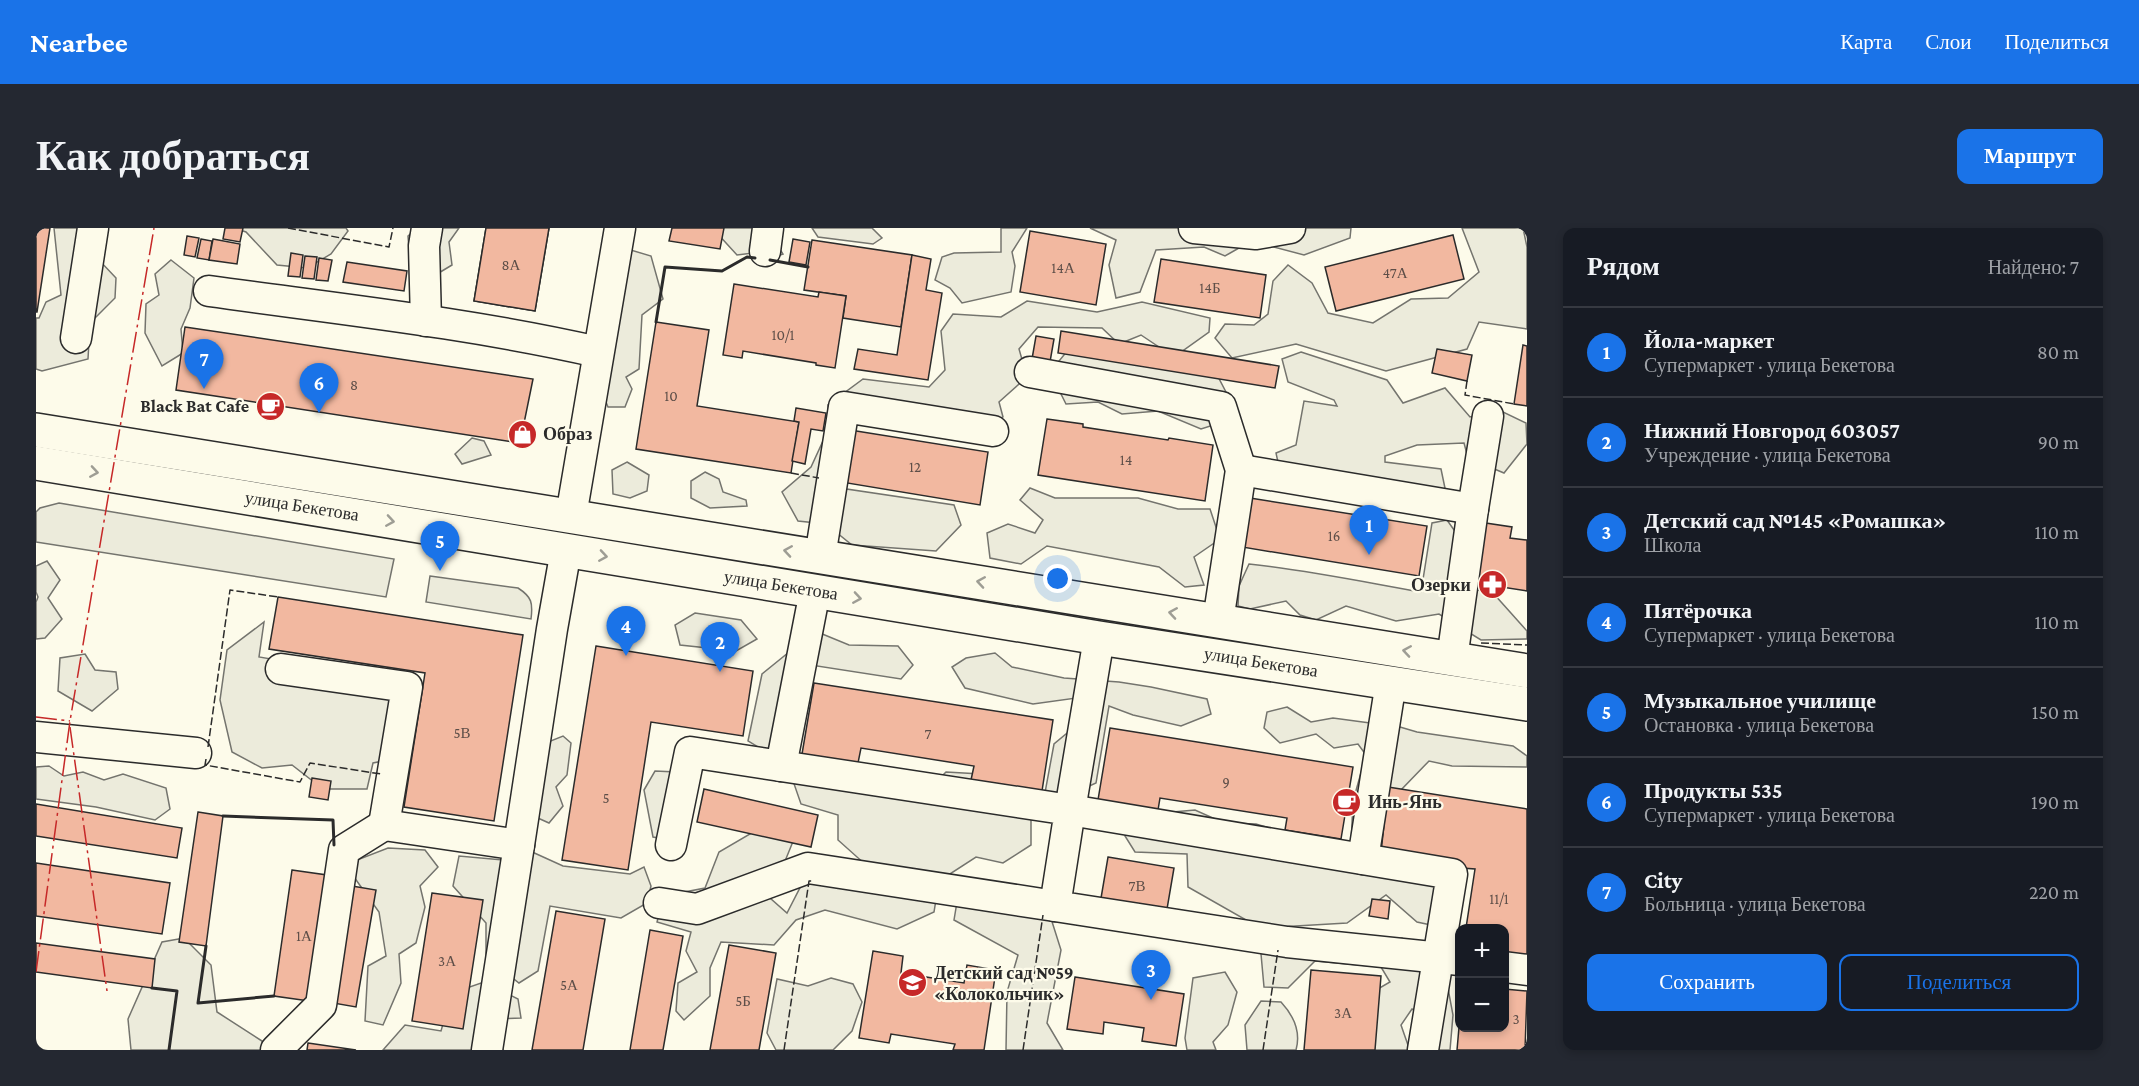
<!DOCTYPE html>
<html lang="ru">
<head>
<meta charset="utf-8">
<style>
  :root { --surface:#171b24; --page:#242831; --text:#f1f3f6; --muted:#9ea1a6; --line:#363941; --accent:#1a73e8 }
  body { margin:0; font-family:"Crimson Pro",serif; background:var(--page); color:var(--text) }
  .controls { position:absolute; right:18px; bottom:18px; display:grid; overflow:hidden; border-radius:12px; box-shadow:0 3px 9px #0003 }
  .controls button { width:54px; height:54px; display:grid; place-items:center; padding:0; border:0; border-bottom:2px solid var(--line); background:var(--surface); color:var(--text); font:30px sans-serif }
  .you { position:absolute; left:1022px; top:351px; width:21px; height:21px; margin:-15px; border:4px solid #fff; border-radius:50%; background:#1a73e8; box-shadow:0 0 0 9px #1a73e833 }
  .badge { display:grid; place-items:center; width:39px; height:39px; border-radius:50%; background:var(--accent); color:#fff; font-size:20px; font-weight:700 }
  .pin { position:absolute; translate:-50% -50px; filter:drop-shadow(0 2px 3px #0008) }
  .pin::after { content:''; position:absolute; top:32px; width:21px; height:18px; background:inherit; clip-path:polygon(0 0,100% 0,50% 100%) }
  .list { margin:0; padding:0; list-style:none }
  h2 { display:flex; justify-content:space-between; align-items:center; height:78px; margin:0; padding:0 24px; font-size:26px }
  h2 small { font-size:20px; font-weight:400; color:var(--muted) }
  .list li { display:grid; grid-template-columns:39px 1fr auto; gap:18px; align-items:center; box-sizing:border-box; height:90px; padding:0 24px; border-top:2px solid var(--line) }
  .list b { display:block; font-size:22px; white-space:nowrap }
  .list p { margin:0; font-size:20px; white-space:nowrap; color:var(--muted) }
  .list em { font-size:20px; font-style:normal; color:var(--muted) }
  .actions { display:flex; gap:12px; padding:18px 24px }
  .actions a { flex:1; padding:14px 0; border:2px solid var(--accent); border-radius:12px; text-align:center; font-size:21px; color:var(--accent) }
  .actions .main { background:var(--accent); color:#fff }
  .map { position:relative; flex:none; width:1491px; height:822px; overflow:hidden; border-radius:12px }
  header { display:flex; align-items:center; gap:36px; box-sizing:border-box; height:84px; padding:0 30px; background:var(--accent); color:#fff }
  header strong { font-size:28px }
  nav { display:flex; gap:33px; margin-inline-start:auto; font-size:21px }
  .intro { display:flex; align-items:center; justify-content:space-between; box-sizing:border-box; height:144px; padding:0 36px }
  h1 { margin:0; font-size:42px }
  .button { padding:15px 27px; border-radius:12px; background:var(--accent); color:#fff; font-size:21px; font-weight:700 }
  main { display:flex; gap:36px; padding:0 36px }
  aside { flex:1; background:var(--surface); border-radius:12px; box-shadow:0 3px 9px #0003 }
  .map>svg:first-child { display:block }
  .green { fill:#ecebdb; stroke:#74746e; stroke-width:1.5 }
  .building { fill:#f2b8a0; stroke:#2b2b2b; stroke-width:1.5 }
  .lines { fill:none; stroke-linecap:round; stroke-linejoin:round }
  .minor-casing { stroke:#2b2b2b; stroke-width:33 }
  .major-casing { stroke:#2b2b2b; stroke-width:36 }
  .minor { stroke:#fdfbea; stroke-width:30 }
  .major { stroke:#fdfbea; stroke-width:33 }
  .fence { stroke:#2b2b2b; stroke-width:1.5; stroke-dasharray:8 3; stroke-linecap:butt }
  .wall { stroke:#2b2b2b; stroke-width:3 }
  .power { stroke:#c62828; stroke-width:1.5; stroke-dasharray:21 4.5 3 4.5; stroke-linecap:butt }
  .oneway { stroke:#9e9d94 }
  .labels { text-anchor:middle; stroke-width:4.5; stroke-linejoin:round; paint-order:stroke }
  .number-label { font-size:15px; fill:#5d4e48 }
  .poi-label { font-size:18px; font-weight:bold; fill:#2b2b2b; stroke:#fdfbea; text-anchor:start }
  .street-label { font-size:18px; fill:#2b2b2b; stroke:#fdfbea }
</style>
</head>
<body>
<header>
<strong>Nearbee</strong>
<nav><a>Карта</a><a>Слои</a><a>Поделиться</a></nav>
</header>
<div class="intro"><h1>Как добраться</h1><a class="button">Маршрут</a></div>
<main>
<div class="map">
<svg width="1491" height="822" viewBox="0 0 1491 822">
  <rect width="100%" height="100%" fill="#fdfbea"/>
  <g class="green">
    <path d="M18,0H57L62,31L80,50L79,70L54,95L52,131L6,143L0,141V90H3L10,74L25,67Z"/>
    <path d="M198,0H310L312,3L295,26L271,40L241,37L210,4Z"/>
    <path d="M381,0H423L413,14L416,37L396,49L374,35L372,8Z"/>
    <path d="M681,0H731L747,26L727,33L717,25L701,27L680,4Z"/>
    <path d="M776,0H836L846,10L837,16L782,9Z"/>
    <path d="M965,0H991L976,24L979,38L975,64L926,75L914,60L899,52L906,29L918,25L965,24Z"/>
    <path d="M1054,0H1171L1210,16L1189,28L1168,19L1120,22L1104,64L1080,70L1073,37L1080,12Z"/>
    <path d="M1223,0H1315L1314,10L1268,27L1223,15Z"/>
    <path d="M1426,0H1487L1491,19V101L1443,94L1431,121L1350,143L1260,116L1196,130L1179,110L1189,96L1218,97L1232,86L1237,53L1252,37L1276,55L1292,85L1337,95L1375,71L1412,70L1443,44Z"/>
    <path d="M588,20L615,28L627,71L606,87L603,141L590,149L596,161L589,179H572L562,155Z"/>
    <path d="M135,32L158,50L154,80L145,101L147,125L126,138L109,105L110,76L123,67L119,46Z"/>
    <path d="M991,73L1061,84L1106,74L1174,90L1173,104L1138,129L1105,107L1083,116L1066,100L1002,99L983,121L991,149L963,174L967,189L933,208L795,186L804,260L918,277L925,297L900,323L816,317L790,296L762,293L746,264L775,239L792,202V177L827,151L893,159L909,142L905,103L917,86L965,89Z"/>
    <path d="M1032,122L1179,143L1203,189L1165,201L1122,183L1086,186L1062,174L1030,176L1014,144Z"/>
    <path d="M1265,124L1351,152L1367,175L1409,160L1434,189L1463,182L1490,195L1491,216L1468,245L1432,230L1428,215L1381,217L1349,228V234L1405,241L1410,265L1246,253L1240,225L1260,217L1268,173L1301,178L1298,172L1252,154L1246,131Z"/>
    <path d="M436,210L448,213L455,227L426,236L419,226Z"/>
    <path d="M591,234L613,247L611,263L594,270L577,266L576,242Z"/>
    <path d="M669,244L683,251L687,264L710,272L711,278L674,280L655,270V253Z"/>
    <path d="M994,260L1019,270H1102L1142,281H1174L1184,311L1158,329L1168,357L1149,359L1123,339L1011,318L985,336L954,330L951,305L972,296L999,305L1007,292L984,272Z"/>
    <path d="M23,275L358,331L350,369L0,314V284L4,280Z"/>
    <path d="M1411,292L1423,309L1420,358L1457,365L1491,403V411L1445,412L1403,386L1360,393L1310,378L1280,392L1264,387L1250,373L1214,381L1202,378L1203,358L1213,336C1271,342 1328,354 1385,364L1396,295Z"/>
    <path d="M11,333L24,352L12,370L26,391L9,410L0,411V374L2,369L0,364V338Z"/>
    <path d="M394,348L482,360C496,369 497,375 495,391L390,374Z"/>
    <path d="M659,385L705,392L721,411L700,423L644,417L639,397Z"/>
    <path d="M228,394L223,429L281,439L355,464L368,529L337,535L331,561H287L256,537L226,540L196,524L184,472L191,422Z"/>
    <path d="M779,403L813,417L862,418L877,437L865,451L775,437L732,525L712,513L726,446Z"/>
    <path d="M959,425L976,439L1028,450L1083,454L1115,459L1171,471L1175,486L1145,498L1097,487L1073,478L1060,555L1023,572L1008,570L1018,516L1042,496L1040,470L997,476L929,460L916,439L930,430Z"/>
    <path d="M49,426L59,442L80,444L82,461L56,483L22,463L24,430Z"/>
    <path d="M1251,479L1275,494L1297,490L1364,499L1381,504L1477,518L1491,528V539L1416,538L1393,533L1364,563L1386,637L1402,663L1418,702L1381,694L1350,667L1311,695L1224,700L1152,659L1151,626L1099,624L1089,608L1103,587L1159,582L1188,595L1220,596L1296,619L1315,618L1317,573L1330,527L1322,516L1298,520L1280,506L1244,515L1228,500L1231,484Z"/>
    <path d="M527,508L535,515L531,547L520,559L527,578L513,595L484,582L502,518Z"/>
    <path d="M13,538L28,548L47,544L68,552L87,546L130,560L134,581L119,592L60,579L0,571V539Z"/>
    <path d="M619,543L640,544L642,613L617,609L608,562Z"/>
    <path d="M910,544L945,546L995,587V617L967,635L940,629L903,653L898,684L861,701L789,682L760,692L738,717L685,714L674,740V768L648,792L640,783L642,755L661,744L650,723L655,704L621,694L628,668L669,660L683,624L724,600L758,611L734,670L751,685L768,652L830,637L802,612V587L765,576L756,550L886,568Z"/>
    <path d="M352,620L389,622L402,639L384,658L389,679L380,715L363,726L365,755L347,797L329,793L332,738L350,728L343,684L318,649L321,632Z"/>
    <path d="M494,623L527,638L594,646L608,639L615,658L611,675L585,690L514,678L502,743L483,755L450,729V695L417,658L423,628L467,632Z"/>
    <path d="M922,668L1012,681L1025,722L1011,795L1027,822H970L971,764L982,727L918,692Z"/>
    <path d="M148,710L175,737L181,784L226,813L227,822H95L92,791L126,714Z"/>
    <path d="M1366,710L1408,739L1417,787L1414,822H1382L1385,785L1376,781L1365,797L1373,820L1372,822H1324L1328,769L1354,754L1345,739L1279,733L1252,760L1228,759L1225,726L1258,721L1335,718Z"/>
    <path d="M1189,744L1201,764L1192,797L1177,814L1180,822H1151L1149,810L1157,750Z"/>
    <path d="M795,750L817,756L826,774L816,803L797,822H740L731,805L741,751L772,758Z"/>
    <path d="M448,754L482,771L485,790L455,791L449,810L467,822H347L369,797L405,803L416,765Z"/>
    <path d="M1225,773L1245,774C1258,788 1265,804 1260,822H1211L1209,797Z"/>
  </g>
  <g class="building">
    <path d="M0,0H14L1,84H0Z"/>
    <path d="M189,0H207L204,14L187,11Z"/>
    <path d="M450,0H513L499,83L438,73Z"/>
    <path d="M450,0H513L499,83L438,73Z"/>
    <path d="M636,0H688L684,21L633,13Z"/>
    <path d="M994,3L1070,16L1060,77L984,64Z"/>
    <path d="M1417,7L1428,51L1300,83L1289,39Z"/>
    <path d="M151,8L163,10L159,29L148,27Z"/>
    <path d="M165,11L176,13L173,32L161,30Z"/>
    <path d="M177,11L204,16L201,36L173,32Z"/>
    <path d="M757,11L774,14L770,37L753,34Z"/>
    <path d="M776,12L876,27L865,99L807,90L810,68L768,62Z"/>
    <path d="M255,25L267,27L264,49L252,48Z"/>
    <path d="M876,27L895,31L890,62L906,65L892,152L818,141L822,121L861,127Z"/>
    <path d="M269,28L281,29L278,51L266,50Z"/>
    <path d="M283,30L296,32L292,53L280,52Z"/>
    <path d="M1125,31L1230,47L1224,90L1118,74Z"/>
    <path d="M311,34L371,43L368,63L307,54Z"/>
    <path d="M698,56L782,69L783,64L810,68L799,140L780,137V135L707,123L706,130L687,127Z"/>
    <path d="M620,94L673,102L661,178L763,194L755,245L600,221Z"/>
    <path d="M149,99L497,151L484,215L140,162Z"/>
    <path d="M1025,103L1243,138L1239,160L1022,125Z"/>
    <path d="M1000,108L1018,111L1014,134L996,131Z"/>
    <path d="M1487,117L1491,118V178L1478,176Z"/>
    <path d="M1401,121L1436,127L1431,153L1396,145Z"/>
    <path d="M760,180L790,185L787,203L775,201L769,236L756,233L763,194L758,193Z"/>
    <path d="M1011,191L1047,196V199L1132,212L1133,210L1177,217L1169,273L1002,247Z"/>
    <path d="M814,202L952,224L944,277L805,254Z"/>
    <path d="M1214,270L1391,298L1383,348L1206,319Z"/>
    <path d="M1443,294L1476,299L1474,310L1491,312V363L1433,354Z"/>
    <path d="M242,369L487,407L458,593L368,579L389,445L233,421Z"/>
    <path d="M560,418L717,443L707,508L615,494L592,642L526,632Z"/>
    <path d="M778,455L1017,492L1006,563L935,552L938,538L825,520L822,535L766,526Z"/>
    <path d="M1074,500L1317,539L1305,611L1249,602L1251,590L1124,570L1122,582L1062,572Z"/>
    <path d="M276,550L295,553L292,572L273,569Z"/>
    <path d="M1352,559L1491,581V729L1468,731V700H1430L1439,641L1344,634Z"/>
    <path d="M668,561L782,587L775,619L661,594Z"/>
    <path d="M0,576L146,600L141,630L0,608Z"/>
    <path d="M162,584L187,588L170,718L143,714Z"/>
    <path d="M1072,629L1138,640L1130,687L1064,676Z"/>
    <path d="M0,635L134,655L126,706L0,688Z"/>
    <path d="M256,642L298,648L280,774L238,768Z"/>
    <path d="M316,658L340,662L320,779L297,775Z"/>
    <path d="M396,665L447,672L427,801L376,793Z"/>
    <path d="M1336,671L1354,673L1352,691L1333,688Z"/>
    <path d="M520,683L569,691L547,822H496Z"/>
    <path d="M614,702L647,708L627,822H594Z"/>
    <path d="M0,715L119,731L116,760L0,744Z"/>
    <path d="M693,717L740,725L723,822H674Z"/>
    <path d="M837,723L867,728L865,745L928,755L931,737L960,742L948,822H917L919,816L855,806L853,815L823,810Z"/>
    <path d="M1275,742L1345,748L1339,822H1268Z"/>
    <path d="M1039,749L1148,766L1140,818L1106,813L1108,800L1068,794L1067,806L1031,801Z"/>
    <path d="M1468,761L1491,763L1489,822H1421L1424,788V800H1468Z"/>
    <path d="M272,815L320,822H271Z"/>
  </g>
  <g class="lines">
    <defs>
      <g id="minor">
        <path d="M1158,0L1220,6L1254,0"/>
        <path d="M729,23L732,0"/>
        <path d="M173,63C303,81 434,95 562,124"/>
        <path d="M390,93L388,18L391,0"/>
        <path d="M40,110L57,0"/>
        <path d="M994,144L1185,179L1205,242L1182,393"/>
        <path d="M1205,242L1437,281L1452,188"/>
        <path d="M535,288L584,0"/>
        <path d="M784,329L808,179L957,203"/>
        <path d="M1063,410L1034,582L1416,646L1387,822"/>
        <path d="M1416,431L1437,281"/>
        <path d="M245,441L371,459L348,597L483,617L516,401L530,322"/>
        <path d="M0,509L160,525"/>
        <path d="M745,538L1034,582L1019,678L1251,714L1424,732"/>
        <path d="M635,617L654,524L745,538L779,363"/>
        <path d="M1327,631L1355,454"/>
        <path d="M623,675L661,681L772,640L1019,678"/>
        <path d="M1468,739L1491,742"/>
        <path d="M240,822L285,777L308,622L348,597"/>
        <path d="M451,822L483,617"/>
      </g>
      <g id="major">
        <path d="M0,202L1491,443"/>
        <path d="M0,235L1063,410L1491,476"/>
      </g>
    </defs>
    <use href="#minor" class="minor-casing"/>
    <use href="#major" class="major-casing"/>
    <use href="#minor" class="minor"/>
    <use href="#major" class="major"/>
    <g class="fence">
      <path d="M252,0L353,19L357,0"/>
      <path d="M1431,153L1429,167L1478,176"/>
      <path d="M755,245L783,250"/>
      <path d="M1445,415L1491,417"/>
      <path d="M172,519L194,362L242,369"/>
      <path d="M170,531L169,537L264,554L274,535L345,546"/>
      <path d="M748,822L773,653H776"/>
      <path d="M987,822L1007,687"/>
      <path d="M1227,822L1242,722"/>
    </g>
    <g class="wall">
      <path d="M734,32L772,39"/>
      <path d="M620,94L629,39L686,43L711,29L719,30"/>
      <path d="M187,588L297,592L298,617"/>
      <path d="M170,718L162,775L238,768"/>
      <path d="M116,760L141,763L133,822"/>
    </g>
    <g class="power">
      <path d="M0,489L34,493"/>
      <path d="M34,499L71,763"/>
      <path d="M0,744L34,493L118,0"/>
    </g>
  </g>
  <defs><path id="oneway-chevron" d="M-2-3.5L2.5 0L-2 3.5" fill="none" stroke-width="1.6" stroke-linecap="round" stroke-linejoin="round" transform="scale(1.5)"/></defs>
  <g class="oneway">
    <use href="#oneway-chevron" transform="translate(58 244) rotate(9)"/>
    <use href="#oneway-chevron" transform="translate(354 293) rotate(9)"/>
    <use href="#oneway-chevron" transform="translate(752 323) rotate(-171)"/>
    <use href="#oneway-chevron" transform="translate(567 328) rotate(9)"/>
    <use href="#oneway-chevron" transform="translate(945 354) rotate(-171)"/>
    <use href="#oneway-chevron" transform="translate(821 370) rotate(9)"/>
    <use href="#oneway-chevron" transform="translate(1137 385) rotate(-171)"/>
    <use href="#oneway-chevron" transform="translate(1371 423) rotate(-171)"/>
  </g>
  <defs>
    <symbol id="cafe-disc" viewBox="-11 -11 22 22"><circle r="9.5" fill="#c62828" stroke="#fdfbea"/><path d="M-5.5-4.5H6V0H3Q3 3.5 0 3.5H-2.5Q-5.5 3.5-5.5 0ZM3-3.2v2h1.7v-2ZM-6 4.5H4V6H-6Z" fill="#fff"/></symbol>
    <symbol id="shop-disc" viewBox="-11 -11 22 22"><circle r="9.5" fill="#c62828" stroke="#fdfbea"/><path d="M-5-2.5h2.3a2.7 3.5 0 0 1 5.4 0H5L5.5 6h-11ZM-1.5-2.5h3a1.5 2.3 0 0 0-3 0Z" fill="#fff"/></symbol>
    <symbol id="pharmacy-disc" viewBox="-11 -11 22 22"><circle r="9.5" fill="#c62828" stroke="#fdfbea"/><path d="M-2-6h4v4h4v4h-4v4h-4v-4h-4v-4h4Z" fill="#fff"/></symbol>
    <symbol id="school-disc" viewBox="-11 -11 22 22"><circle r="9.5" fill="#c62828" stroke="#fdfbea"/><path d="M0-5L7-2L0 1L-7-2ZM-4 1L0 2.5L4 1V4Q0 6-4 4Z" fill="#fff"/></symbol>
  </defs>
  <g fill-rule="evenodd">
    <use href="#cafe-disc" x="218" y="162" width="33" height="33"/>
    <use href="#shop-disc" x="470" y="190" width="33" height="33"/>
    <use href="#pharmacy-disc" x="1440" y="340" width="33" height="33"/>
    <use href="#cafe-disc" x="1294" y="558" width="33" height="33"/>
    <use href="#school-disc" x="860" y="738" width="33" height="33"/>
  </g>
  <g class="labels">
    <g class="number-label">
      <text x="475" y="42">8А</text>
      <text x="1027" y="45">14А</text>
      <text x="1359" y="50">47А</text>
      <text x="1174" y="65">14Б</text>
      <text x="747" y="112">10/1</text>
      <text x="318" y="162">8</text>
      <text x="635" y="173">10</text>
      <text x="1090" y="237">14</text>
      <text x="879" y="244">12</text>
      <text x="1298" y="313">16</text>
      <text x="426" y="510">5В</text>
      <text x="892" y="511">7</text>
      <text x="1190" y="559">9</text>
      <text x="570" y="575">5</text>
      <text x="1101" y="663">7В</text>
      <text x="1463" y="676">11/1</text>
      <text x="268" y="713">1А</text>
      <text x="411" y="738">3А</text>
      <text x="533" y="762">5А</text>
      <text x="707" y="778">5Б</text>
      <text x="1307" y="790">3А</text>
      <text x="1480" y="796">3</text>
    </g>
    <g class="poi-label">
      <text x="213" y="184" text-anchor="end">Black Bat Cafe</text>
      <text x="507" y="212">Образ</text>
      <text x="1435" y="363" text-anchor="end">Озерки</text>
      <text x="1332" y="580">Инь-Янь</text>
      <text x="898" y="751">Детский сад №59<tspan x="898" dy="21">«Колокольчик»</tspan></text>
    </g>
    <g class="street-label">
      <text transform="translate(266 278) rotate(9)" y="6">улица Бекетова</text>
      <text transform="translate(745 357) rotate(9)" y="6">улица Бекетова</text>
      <text transform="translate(1225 434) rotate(9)" y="6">улица Бекетова</text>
    </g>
  </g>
</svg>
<div class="controls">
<button>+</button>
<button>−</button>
</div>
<div class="you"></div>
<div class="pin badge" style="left:1333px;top:327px">1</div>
<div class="pin badge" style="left:684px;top:444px">2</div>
<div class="pin badge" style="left:1115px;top:772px">3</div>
<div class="pin badge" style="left:590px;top:428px">4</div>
<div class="pin badge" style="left:404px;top:343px">5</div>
<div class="pin badge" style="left:283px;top:185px">6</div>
<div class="pin badge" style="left:168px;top:161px">7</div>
</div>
<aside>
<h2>Рядом<small>Найдено: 7</small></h2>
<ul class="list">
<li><span class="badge">1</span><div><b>Йола-маркет</b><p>Супермаркет · улица Бекетова</p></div><em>80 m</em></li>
<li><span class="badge">2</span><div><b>Нижний Новгород 603057</b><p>Учреждение · улица Бекетова</p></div><em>90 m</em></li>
<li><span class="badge">3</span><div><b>Детский сад №145 «Ромашка»</b><p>Школа</p></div><em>110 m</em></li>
<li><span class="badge">4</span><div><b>Пятёрочка</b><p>Супермаркет · улица Бекетова</p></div><em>110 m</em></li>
<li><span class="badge">5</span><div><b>Музыкальное училище</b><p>Остановка · улица Бекетова</p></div><em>150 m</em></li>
<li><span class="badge">6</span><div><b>Продукты 535</b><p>Супермаркет · улица Бекетова</p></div><em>190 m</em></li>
<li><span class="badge">7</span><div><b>City</b><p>Больница · улица Бекетова</p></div><em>220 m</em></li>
</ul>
<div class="actions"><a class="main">Сохранить</a><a>Поделиться</a></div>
</aside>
</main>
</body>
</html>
